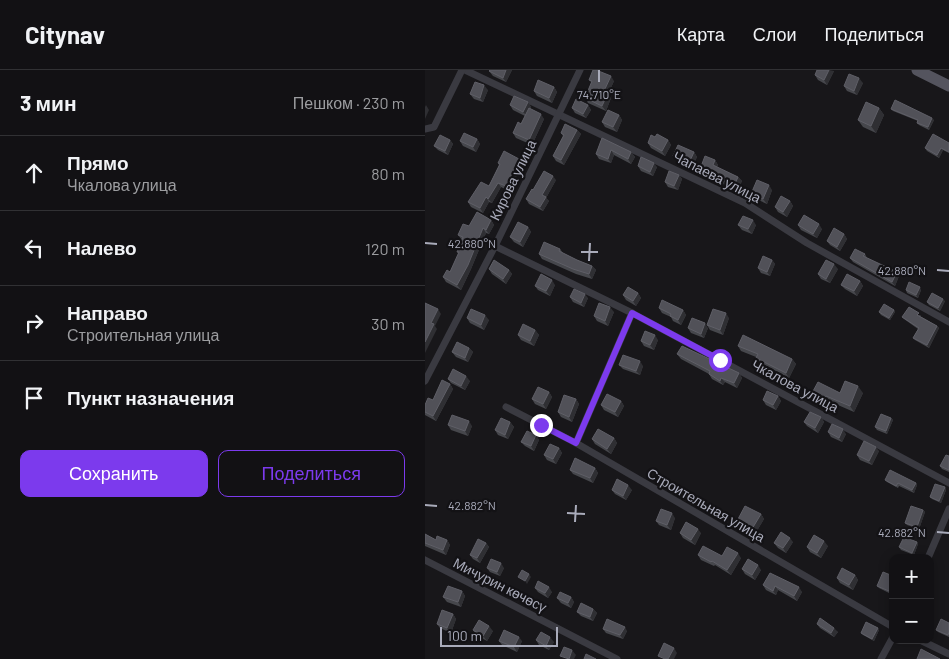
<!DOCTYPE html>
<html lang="ru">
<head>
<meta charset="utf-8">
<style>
  :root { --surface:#121114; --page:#1f1f22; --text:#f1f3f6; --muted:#9c9da0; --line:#313134; --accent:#7c3aed }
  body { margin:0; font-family:Barlow,sans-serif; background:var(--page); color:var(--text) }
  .controls { position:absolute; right:15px; bottom:15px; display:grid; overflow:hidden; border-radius:10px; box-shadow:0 2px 12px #0003 }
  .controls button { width:45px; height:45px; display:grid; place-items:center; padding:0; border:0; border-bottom:1px solid var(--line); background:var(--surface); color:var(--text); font:25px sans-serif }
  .scale { position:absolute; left:15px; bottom:12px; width:118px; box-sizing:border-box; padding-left:5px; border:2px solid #a9abba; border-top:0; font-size:14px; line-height:18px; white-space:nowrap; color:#a9abba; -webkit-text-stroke:4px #131215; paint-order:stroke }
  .stop { position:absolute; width:15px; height:15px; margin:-11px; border:4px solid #7c3aed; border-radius:50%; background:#fff }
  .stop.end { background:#7c3aed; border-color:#fff; box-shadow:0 1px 5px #0008 }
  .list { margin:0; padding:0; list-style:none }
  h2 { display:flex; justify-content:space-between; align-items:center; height:65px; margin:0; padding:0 20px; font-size:21px }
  h2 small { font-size:16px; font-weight:400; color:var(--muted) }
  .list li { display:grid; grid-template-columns:32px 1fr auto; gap:15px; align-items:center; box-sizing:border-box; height:75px; padding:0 20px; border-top:1px solid var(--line) }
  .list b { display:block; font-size:19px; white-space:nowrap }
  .list p { margin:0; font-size:16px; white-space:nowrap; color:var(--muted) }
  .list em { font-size:16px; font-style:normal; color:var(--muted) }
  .actions { display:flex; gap:10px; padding:15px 20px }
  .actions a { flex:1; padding:11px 0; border:1px solid var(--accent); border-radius:10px; text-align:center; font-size:18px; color:var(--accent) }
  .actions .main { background:var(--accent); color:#fff }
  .icon { flex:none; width:28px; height:28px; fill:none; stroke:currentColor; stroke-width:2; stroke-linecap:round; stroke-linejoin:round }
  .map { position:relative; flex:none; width:524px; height:589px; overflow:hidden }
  header { display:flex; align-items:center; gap:30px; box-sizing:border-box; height:70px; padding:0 25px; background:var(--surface); border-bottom:1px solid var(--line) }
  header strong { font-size:24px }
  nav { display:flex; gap:28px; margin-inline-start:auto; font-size:18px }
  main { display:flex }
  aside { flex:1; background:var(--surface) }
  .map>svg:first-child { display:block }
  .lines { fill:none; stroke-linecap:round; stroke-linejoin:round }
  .street { stroke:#3a3a41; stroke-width:7 }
  .primary { stroke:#54545e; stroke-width:11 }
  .wall { fill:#46474c }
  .shaded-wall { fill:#2f2f33 }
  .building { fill:#515158; stroke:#5f5f67 }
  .route { stroke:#7c3aed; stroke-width:6 }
  .ticks { fill:none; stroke:#a9abba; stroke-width:2 }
  .labels { text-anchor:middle; stroke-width:4.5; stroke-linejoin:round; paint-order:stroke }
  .street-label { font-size:14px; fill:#a9abba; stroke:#131215 }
  .ticks-label { font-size:12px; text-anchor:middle; fill:#a9abba; stroke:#131215; stroke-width:4.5; stroke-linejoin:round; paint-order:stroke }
</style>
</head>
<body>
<header>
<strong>Citynav</strong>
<nav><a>Карта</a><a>Слои</a><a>Поделиться</a></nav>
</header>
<main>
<aside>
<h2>3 мин<small>Пешком · 230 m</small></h2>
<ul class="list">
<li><svg class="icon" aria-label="ahead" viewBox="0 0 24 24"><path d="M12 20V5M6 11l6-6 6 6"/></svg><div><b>Прямо</b><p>Чкалова улица</p></div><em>80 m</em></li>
<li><svg class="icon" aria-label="left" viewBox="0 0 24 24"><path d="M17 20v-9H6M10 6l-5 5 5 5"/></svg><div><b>Налево</b></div><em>120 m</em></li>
<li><svg class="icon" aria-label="right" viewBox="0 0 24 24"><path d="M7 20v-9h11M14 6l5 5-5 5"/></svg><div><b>Направо</b><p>Строительная улица</p></div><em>30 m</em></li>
<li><svg class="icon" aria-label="arrive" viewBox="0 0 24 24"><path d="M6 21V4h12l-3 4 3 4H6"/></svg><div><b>Пункт назначения</b></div></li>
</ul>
<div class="actions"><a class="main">Сохранить</a><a>Поделиться</a></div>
</aside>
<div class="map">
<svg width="524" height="589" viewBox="0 0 524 589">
  <rect width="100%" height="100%" fill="#18171a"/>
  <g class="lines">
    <g class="street">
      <path d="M40,0L320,133L382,173L524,252"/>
      <path d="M0,59L9,57L37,0"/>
      <path d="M70,176L207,243L524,413"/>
      <path d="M0,311L70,176L155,0"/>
      <path d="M81,337L151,373L468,557"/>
      <path d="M151,373L207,243"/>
      <path d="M503,488L524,439"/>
      <path d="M0,490L192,589"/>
      <path d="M495,570L524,584"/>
      <path d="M456,589L468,567"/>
    </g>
    <path class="primary" d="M492,0L524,16"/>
  </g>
  <g class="wall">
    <path d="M87,0L81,12L68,6L64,1Z"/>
    <path d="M409,1L402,15L393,10L390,5Z"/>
    <path d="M164,10L189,11L183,24L186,28L181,41L163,33L160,28L167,13Z"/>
    <path d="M438,13L432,25L422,21L419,16Z"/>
    <path d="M129,17L132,22L127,33L112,26L109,21Z"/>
    <path d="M63,20L58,32L49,29L45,24Z"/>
    <path d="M103,32L106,37L105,39L119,49L107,75L91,68L88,63L96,54L100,46L88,40L85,35Z"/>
    <path d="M163,35L166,40L161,48L150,43L147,38Z"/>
    <path d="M454,38L459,45L451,63L438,57L433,50Z"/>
    <path d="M466,39L509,50L504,60L494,55L492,53L493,51L468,41Z"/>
    <path d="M194,45L197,50L192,62L180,57L177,52Z"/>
    <path d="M152,60L156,64L139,95L131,91L128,86L138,66L136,63Z"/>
    <path d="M230,67L243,70L246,75L240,86L226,78L223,73Z"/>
    <path d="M177,68L206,82L210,87L206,94L189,85L186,93L174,89L171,84Z"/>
    <path d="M52,69L55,74L51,82L38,76L35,71Z"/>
    <path d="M25,70L28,74L23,85L13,80L9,76Z"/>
    <path d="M524,73V83L518,80L514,88L502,81L500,78Z"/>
    <path d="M269,82L272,87L267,97L251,90L248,86Z"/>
    <path d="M290,90L293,95L292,97L313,107L317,111L312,121L296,113L294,110L278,104L275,99Z"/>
    <path d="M73,93H98L84,121L76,117L67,133L64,132L58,143L46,137L43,132L64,116L74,95Z"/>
    <path d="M213,96L232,97L228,106L216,101Z"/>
    <path d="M254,105L257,109L253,120L243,117L240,112Z"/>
    <path d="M131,110L121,128L124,131L118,141L104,134L101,129L108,120Z"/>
    <path d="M347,120L342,134L329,128L326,124Z"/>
    <path d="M365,131L368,136L362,147L353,142L350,137Z"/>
    <path d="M66,150L69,155L64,164L61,163L46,199L36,220L21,212L18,207L25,202L34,184L32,182L37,170L33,165L44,156Z"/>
    <path d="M313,155H331L327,164L317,160Z"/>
    <path d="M373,155L397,159L392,168L376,160Z"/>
    <path d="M103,157L106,162L98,177L89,172L85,167Z"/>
    <path d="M419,164L422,169L415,181L405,175L402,171Z"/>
    <path d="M135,179L138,183L152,190L167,196L171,200L167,209L151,204L117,189L114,184Z"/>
    <path d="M440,184L442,188L472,202L474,206L470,216L428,192L425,188Z"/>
    <path d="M347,190L350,194L345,206L336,203L333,198Z"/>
    <path d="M64,199L84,200L87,204L81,214L67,204Z"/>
    <path d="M413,199L405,213L396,209L393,204Z"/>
    <path d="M435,211L438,216L432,226L420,219L416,215Z"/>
    <path d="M130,215L125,226L113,220L110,216Z"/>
    <path d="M481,220H496L493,228L482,223Z"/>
    <path d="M213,223L216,228L211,236L201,230L198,225Z"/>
    <path d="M145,227L163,228L159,237L148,232Z"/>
    <path d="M520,231L515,241L504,235L502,232Z"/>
    <path d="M234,238L258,240L261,245L256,255L248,251L246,247L237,243Z"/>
    <path d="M469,240L470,242L465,250L456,245L454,242Z"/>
    <path d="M189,242L183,256L172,251L169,246Z"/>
    <path d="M496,245L495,246L512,256L514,258L504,278L490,270L488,268L493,259L479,249L477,247Z"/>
    <path d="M42,248L64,250L59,260L45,253Z"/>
    <path d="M304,248L298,265L285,260L282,255Z"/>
    <path d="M263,258H283L279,268L266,263Z"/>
    <path d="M110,260L114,265L109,276L96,270L93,265Z"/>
    <path d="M233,270L229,280L219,276L216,271Z"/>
    <path d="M313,276L367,289L371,294L364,308L334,292L331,288V287L316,281Z"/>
    <path d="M44,278L48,282L43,292L31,287L27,282Z"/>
    <path d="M252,284L314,303L317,308L312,318L300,312L298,315L287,309L284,304L256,289Z"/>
    <path d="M194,295L218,296L215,305L198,299Z"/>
    <path d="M23,309L45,311L40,320L26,313Z"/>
    <path d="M25,314L28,319L11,351L0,345V335L8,330Z"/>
    <path d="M124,322L127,327L121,339L110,334L107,329Z"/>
    <path d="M387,323H438L429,342L406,332L404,335L392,329Z"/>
    <path d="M353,326L356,331L351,340L341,335L338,330Z"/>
    <path d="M151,329L154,334L147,352L136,347L133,342Z"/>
    <path d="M196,331L199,336L193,347L179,340L176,335Z"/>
    <path d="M396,347L399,352L393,363L382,356L379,352Z"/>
    <path d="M466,348L468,350L462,364L452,360L450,357Z"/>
    <path d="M85,352L89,357L83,369L73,365L70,360Z"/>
    <path d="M23,355L47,356L43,366L26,360Z"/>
    <path d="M403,362L421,364L417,372L406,367Z"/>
    <path d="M111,365L114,370L109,381L100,376L96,372Z"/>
    <path d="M189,368L192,373L186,384L170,374L167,369Z"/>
    <path d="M134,378L137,383L131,394L122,390L119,385Z"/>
    <path d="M454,381L447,395L435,390L432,385Z"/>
    <path d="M524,386V402L517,399L515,396Z"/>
    <path d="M170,398L173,403L168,413L148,404L145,400Z"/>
    <path d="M460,410L491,413L492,415L489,423L474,416L473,418L462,412Z"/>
    <path d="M520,417L521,420L516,433L507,429L505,427Z"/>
    <path d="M187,420H207L201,430L190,424Z"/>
    <path d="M498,440L500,442L494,459L482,455L480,453Z"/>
    <path d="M336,444L339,449L330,464L315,456L312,451Z"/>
    <path d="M250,448L246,460L234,455L231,451Z"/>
    <path d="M255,463H276L270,475L258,468Z"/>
    <path d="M0,464L11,470H22L25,475L21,485L0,476Z"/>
    <path d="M368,472L361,483L353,478L349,473Z"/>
    <path d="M492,472L493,474L489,485L476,480L474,477Z"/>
    <path d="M61,473L64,477L55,493L48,489L45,485Z"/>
    <path d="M403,476L396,488L385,482L382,477Z"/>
    <path d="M273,485L297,486L316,488L306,505L290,495L289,496L276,490Z"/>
    <path d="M62,498H79L75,506L65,502Z"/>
    <path d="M317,499L336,500L330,510L320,504Z"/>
    <path d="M345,503L377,522L372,531L353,520L351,525L341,520L338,515Z"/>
    <path d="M430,505L433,510L428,520L415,513L412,508Z"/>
    <path d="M468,506V519L466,524L454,518L452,516Z"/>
    <path d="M110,518L127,522L123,528L113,522Z"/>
    <path d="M37,521L40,526L36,537L22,532L18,527Z"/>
    <path d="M146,527L149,532L146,538L136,533L132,528Z"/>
    <path d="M168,539L172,543L168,551L156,546L152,542Z"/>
    <path d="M28,544L31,549L26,563L15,558L12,554Z"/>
    <path d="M524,553V567L513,562L511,560Z"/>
    <path d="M392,554L413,562L409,567L395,558Z"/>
    <path d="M178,559L202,561L198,569L181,563Z"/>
    <path d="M48,560L68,561L62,571L51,565Z"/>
    <path d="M454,560L449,571L438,565L436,563Z"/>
    <path d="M111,570L129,572L124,580L114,575Z"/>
    <path d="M74,571H97L92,582L77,575Z"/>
  </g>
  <g class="shaded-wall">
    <path d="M81,0H87L81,12L78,8Z"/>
    <path d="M404,0L409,1L402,15L399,10Z"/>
    <path d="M186,6L189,11L183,24L186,28L181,41L177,36L179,21Z"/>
    <path d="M434,8L438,13L432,25L429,21Z"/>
    <path d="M59,15L63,20L58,32L55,28Z"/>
    <path d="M129,17L132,22L127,33L124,28Z"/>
    <path d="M103,32L106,37L102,46L98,42Z"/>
    <path d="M1,35L4,40L0,49V37Z"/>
    <path d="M163,35L166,40L161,48L158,44Z"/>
    <path d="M454,38L459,45L451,63L446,56Z"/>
    <path d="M116,44L119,49L107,75L104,70Z"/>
    <path d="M194,45L197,50L192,62L188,57Z"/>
    <path d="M507,48L509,50L504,60L503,57Z"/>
    <path d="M152,60L156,64L139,95L136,90Z"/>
    <path d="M52,69L55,74L51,82L48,77Z"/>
    <path d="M25,70L28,74L23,85L20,81Z"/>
    <path d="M243,70L246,75L240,86L237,81Z"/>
    <path d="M516,78L518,80L514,88L512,85Z"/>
    <path d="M186,80L189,85L186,93L183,89Z"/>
    <path d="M206,82L210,87L206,94L203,89Z"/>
    <path d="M269,82L272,87L267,97L264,93Z"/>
    <path d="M94,89L98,93L84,121L81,116Z"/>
    <path d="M290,90L293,95L291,100L288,95Z"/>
    <path d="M229,93L232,97L228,106L225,102Z"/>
    <path d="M254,105L257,109L253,120L249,116Z"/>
    <path d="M128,106L131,110L121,128L124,131L118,141L115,137L117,125Z"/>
    <path d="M313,107L317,111L312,121L309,116Z"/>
    <path d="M73,113L76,117L67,133L63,129Z"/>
    <path d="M344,115L347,120L342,134L338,129Z"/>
    <path d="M61,127L64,132L58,143L55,138Z"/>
    <path d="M365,131L368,136L362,147L358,142Z"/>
    <path d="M66,150L69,155L64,164L61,160Z"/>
    <path d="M328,150L331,155L327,164L323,159Z"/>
    <path d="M394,154L397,159L392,168L388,164Z"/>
    <path d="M103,157L106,162L98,177L95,172Z"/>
    <path d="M58,158L61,163L46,199L36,220L32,215Z"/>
    <path d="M419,164L422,169L415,181L412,177Z"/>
    <path d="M347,190L350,194L345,206L342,202Z"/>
    <path d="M409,194L413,199L405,213L401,209Z"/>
    <path d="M167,196L171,200L167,209L164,204Z"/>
    <path d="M84,200L87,204L81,214L78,209Z"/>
    <path d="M472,202L474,206L470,216L467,212Z"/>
    <path d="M127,210L130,215L125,226L121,221Z"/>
    <path d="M435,211L438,216L432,226L429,221Z"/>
    <path d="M495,217L496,220L493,228L491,225Z"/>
    <path d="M213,223L216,228L211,236L208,231Z"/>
    <path d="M160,224L163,228L159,237L156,233Z"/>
    <path d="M518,229L520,231L515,241L513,238Z"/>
    <path d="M185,237L189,242L183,256L180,251Z"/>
    <path d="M13,239L16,244L10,256L12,259L0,283V272L6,253Z"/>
    <path d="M258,240L261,245L256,255L253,250Z"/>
    <path d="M469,240L470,242L465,250L464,248Z"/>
    <path d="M301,243L304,248L298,265L295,260Z"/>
    <path d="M60,245L64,250L59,260L56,255Z"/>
    <path d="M280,253L283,258L279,268L276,264Z"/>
    <path d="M512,256L514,258L504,278L502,275Z"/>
    <path d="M110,260L114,265L109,276L105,271Z"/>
    <path d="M230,265L233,270L229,280L225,275Z"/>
    <path d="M44,278L48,282L43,292L40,288Z"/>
    <path d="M367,289L371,294L364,308L361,303Z"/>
    <path d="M215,291L218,296L215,305L211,301Z"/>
    <path d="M314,303L317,308L312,318L309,313Z"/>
    <path d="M41,306L45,311L40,320L36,316Z"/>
    <path d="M296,308L300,312L298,315L295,311Z"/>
    <path d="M25,314L28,319L11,351L8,346Z"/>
    <path d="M433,316L438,323L429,342L425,336Z"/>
    <path d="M124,322L127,327L121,339L118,334Z"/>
    <path d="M353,326L356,331L351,340L348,335Z"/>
    <path d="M401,326L406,332L404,335L400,329Z"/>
    <path d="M151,329L154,334L147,352L144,347Z"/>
    <path d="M196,331L199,336L193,347L190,342Z"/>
    <path d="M396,347L399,352L393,363L390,358Z"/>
    <path d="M466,348L468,350L462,364L461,361Z"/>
    <path d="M44,351L47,356L43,366L40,361Z"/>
    <path d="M85,352L89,357L83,369L80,365Z"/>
    <path d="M418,359L421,364L417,372L414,368Z"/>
    <path d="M111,365L114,370L109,381L106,376Z"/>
    <path d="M189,368L192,373L186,384L182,379Z"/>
    <path d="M451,377L454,381L447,395L444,391Z"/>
    <path d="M134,378L137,383L131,394L128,389Z"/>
    <path d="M170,398L173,403L168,413L165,408Z"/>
    <path d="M491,413L492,415L489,423L487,420Z"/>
    <path d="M203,415L207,420L201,430L198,426Z"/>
    <path d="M520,417L521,420L516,433L514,431Z"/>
    <path d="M498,440L500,442L494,459L492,457Z"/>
    <path d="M247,443L250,448L246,460L242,455Z"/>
    <path d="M336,444L339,449L330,464L327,459Z"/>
    <path d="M273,459L276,463L270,475L266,470Z"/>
    <path d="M365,468L368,472L361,483L358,478Z"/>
    <path d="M22,470L25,475L21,485L18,480Z"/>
    <path d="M399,471L403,476L396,488L392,483Z"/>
    <path d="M492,472L493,474L489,485L487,483Z"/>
    <path d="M61,473L64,477L55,493L52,488Z"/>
    <path d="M313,483L316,488L306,505L302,500Z"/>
    <path d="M76,493L79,498L75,506L72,502Z"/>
    <path d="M333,495L336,500L330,510L327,505Z"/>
    <path d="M104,504L106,507L102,514L100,511Z"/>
    <path d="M430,505L433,510L428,520L424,515Z"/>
    <path d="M468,513V519L466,524L464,521Z"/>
    <path d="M350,516L353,520L351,525L348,521Z"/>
    <path d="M124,517L127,522L123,528L120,523Z"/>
    <path d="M374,517L377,522L372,531L369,526Z"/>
    <path d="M37,521L40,526L36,537L33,532Z"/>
    <path d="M146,527L149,532L146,538L143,533Z"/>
    <path d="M168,539L172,543L168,551L165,547Z"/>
    <path d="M28,544L31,549L26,563L22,558Z"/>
    <path d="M64,556L68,561L62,571L58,566Z"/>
    <path d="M200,557L202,561L198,569L195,565Z"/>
    <path d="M409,558L413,562L409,567L406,563Z"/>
    <path d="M453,558L454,560L449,571L447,569Z"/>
    <path d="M94,567L97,571L92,582L89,577Z"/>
    <path d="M125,567L129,572L124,580L121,576Z"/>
    <path d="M249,578L252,583L249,589H243Z"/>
    <path d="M147,580L151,585L149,589H144Z"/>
  </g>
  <g class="building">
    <path d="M65,0H81L78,8L64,1Z"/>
    <path d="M168,0H171L186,6L179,21L183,23L177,36L160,28L167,11L164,10Z"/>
    <path d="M392,0H404L399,10L390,5Z"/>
    <path d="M424,4L434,8L429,21L419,16Z"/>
    <path d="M113,10L129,17L124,28L109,21Z"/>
    <path d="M50,12L59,15L55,28L45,24Z"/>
    <path d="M89,26L103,32L98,42L85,35Z"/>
    <path d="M151,29L163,35L158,44L147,38Z"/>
    <path d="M470,30L507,48L503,57L492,53L493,50L466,39Z"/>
    <path d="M441,32L454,38L446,56L433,50Z"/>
    <path d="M104,38L116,44L104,70L88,63L93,52L96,54Z"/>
    <path d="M183,40L194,45L188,57L177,52Z"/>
    <path d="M140,54L152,60L136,90L128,86L139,65L136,63Z"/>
    <path d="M39,63L52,69L48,77L35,71Z"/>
    <path d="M232,64L243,70L237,81L223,73L226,65L230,67Z"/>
    <path d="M508,64L524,73V82L516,78L512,85L500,78Z"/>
    <path d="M15,65L25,70L20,81L9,76Z"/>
    <path d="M177,68L206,82L203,89L186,80L183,89L171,84Z"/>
    <path d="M253,75L269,82L264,93L248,86Z"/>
    <path d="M79,81L94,89L81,116L73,113L63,129L61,127L55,138L43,132L56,112L64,116L75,94L73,93Z"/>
    <path d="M280,86L290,90L288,95L313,107L309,116L292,108L293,107L275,99Z"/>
    <path d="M216,87L229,93L225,102L213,96Z"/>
    <path d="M119,101L128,106L117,125L121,127L115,137L101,129L107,119L108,120Z"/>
    <path d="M244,101L254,105L249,116L240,112Z"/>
    <path d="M332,110L344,115L338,129L326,124Z"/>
    <path d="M356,126L365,131L358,142L350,137Z"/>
    <path d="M52,142L66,150L61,160L58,158L43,195L32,215L18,207L22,200L25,202L34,182H32L38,167L33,165L38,154L44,156Z"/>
    <path d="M379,145L394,154L388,164L373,155Z"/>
    <path d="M318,146L328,150L323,159L313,155Z"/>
    <path d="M93,152L103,157L95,172L85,167Z"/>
    <path d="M409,158L419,164L412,177L402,171Z"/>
    <path d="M119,172L135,179L134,181L152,190L167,196L164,204L148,199L114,184Z"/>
    <path d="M430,179L440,184L438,186L472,202L467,212L425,188Z"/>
    <path d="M338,186L347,190L342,202L333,198Z"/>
    <path d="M69,190L84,200L78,209L64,199Z"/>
    <path d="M401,190L409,194L401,209L393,204Z"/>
    <path d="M116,204L127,210L121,221L110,216Z"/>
    <path d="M422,204L435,211L429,221L416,215Z"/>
    <path d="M484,212L495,217L491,225L481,220Z"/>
    <path d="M203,217L213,223L208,231L198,225Z"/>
    <path d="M149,219L160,224L156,233L145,227Z"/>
    <path d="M507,223L518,229L513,238L502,232Z"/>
    <path d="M237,230L258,240L253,250L245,246L246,244L234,238Z"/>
    <path d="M0,233L13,239L6,253L9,254L0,272Z"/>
    <path d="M174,233L185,237L180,251L169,246Z"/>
    <path d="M459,234L469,240L464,248L454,242Z"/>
    <path d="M484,237L494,243L492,245L512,256L502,275L488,268L494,258L477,247Z"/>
    <path d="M46,239L60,245L56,255L42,248Z"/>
    <path d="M288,239L301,243L295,260L282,255Z"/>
    <path d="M267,248L280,253L276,264L263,258Z"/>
    <path d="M98,254L110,260L105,271L93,265Z"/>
    <path d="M220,261L230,265L225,275L216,271Z"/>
    <path d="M318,265L367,289L361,303L331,288L333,284L313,276Z"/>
    <path d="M32,272L44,278L40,288L27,282Z"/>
    <path d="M257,276L314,303L309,313L296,308L295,311L284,304L285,301L252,284Z"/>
    <path d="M198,285L215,291L211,301L194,295Z"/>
    <path d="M28,299L41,306L36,316L23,309Z"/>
    <path d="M17,310L25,314L8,346L0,342V335L3,328L8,330Z"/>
    <path d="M420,311L433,316L425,336L401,326L400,329L387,323L393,312L415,323Z"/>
    <path d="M113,317L124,322L118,334L107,329Z"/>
    <path d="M342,321L353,326L348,335L338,330Z"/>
    <path d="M182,324L196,331L190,342L176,335Z"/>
    <path d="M139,325L151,329L144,347L133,342Z"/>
    <path d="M385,342L396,347L390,358L379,352Z"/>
    <path d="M456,344L466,348L461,361L450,357Z"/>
    <path d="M27,345L44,351L40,361L23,355Z"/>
    <path d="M76,348L85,352L80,365L70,360Z"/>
    <path d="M407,354L418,359L414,368L403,362Z"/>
    <path d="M173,359L189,368L182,379L167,369Z"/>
    <path d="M102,361L111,365L106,376L96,372Z"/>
    <path d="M439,371L451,377L444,391L432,385Z"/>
    <path d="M125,374L134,378L128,389L119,385Z"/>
    <path d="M521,385L524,386V400L515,396Z"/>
    <path d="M150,388L170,398L165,408L145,400Z"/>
    <path d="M465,400L491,413L487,420L473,413L471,416L460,410Z"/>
    <path d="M192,409L203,415L198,426L187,420Z"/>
    <path d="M510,414L520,417L514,431L505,427Z"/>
    <path d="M320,436L336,444L327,459L312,451Z"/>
    <path d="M486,436L498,440L492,457L480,453Z"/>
    <path d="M236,439L247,443L242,455L231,451Z"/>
    <path d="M261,452L273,459L266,470L255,463Z"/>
    <path d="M356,462L365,468L358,478L349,473Z"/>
    <path d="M0,464L11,470L12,466L22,470L18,480L0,473Z"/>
    <path d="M389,465L399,471L392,483L382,477Z"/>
    <path d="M479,467L492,472L487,483L474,477Z"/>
    <path d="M53,469L61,473L52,488L45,485Z"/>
    <path d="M278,476L297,486L302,477L313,483L302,500L287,491L286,492L273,485Z"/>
    <path d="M66,489L76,493L72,502L62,498Z"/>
    <path d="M323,489L333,495L327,505L317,499Z"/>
    <path d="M417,498L430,505L424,515L412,508Z"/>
    <path d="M97,500L104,504L100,511L93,507Z"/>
    <path d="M458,502L468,506V513L464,521L452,516Z"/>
    <path d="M345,503L374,517L369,526L350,516L348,521L338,515Z"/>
    <path d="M113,511L124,517L120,523L110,518Z"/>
    <path d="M23,516L37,521L33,532L18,527Z"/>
    <path d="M135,522L146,527L143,533L132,528Z"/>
    <path d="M156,533L168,539L165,547L152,542Z"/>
    <path d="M17,540L28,544L22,558L12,554Z"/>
    <path d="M395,548L409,558L406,563L392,554Z"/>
    <path d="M182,549L200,557L195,565L178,559Z"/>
    <path d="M516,549L524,553V562L523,565L511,560Z"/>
    <path d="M54,550L64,556L58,566L48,560Z"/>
    <path d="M441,552L453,558L447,569L436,563Z"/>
    <path d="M79,560L94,567L89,577L74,571Z"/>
    <path d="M116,562L125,567L121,576L111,570Z"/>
    <path d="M239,573L249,578L243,589H240L233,586Z"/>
    <path d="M139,577L147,580L144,589L135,586Z"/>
    <path d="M496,579L515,589H492Z"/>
    <path d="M161,584L171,589H159Z"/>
  </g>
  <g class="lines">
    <path class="route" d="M116,355L151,373L207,243L295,290"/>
  </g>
  <path class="ticks" d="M174,12V0M0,173L12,174M156,182H173M164,191L165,173M512,200L524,201M0,435L12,436M142,443L160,444M150,452L151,435M512,462L524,463"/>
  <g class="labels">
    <g class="street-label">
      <text transform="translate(292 107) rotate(27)" y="5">Чапаева улица</text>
      <text transform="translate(88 110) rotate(-64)" y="5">Кирова улица</text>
      <text transform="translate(370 316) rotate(28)" y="5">Чкалова улица</text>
      <text transform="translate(281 435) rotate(30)" y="5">Строительная улица</text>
      <text transform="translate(75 515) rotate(27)" y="5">Мичурин көчөсү</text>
    </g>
  </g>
  <g class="ticks-label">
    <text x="174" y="29">74.710°E</text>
    <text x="47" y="178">42.880°N</text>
    <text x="477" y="205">42.880°N</text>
    <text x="47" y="440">42.882°N</text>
    <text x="477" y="467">42.882°N</text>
  </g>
</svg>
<div class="controls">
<button>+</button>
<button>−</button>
</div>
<div class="scale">100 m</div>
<div class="stop" style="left:295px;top:290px"></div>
<div class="stop end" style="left:116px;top:355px"></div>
</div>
</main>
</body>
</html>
